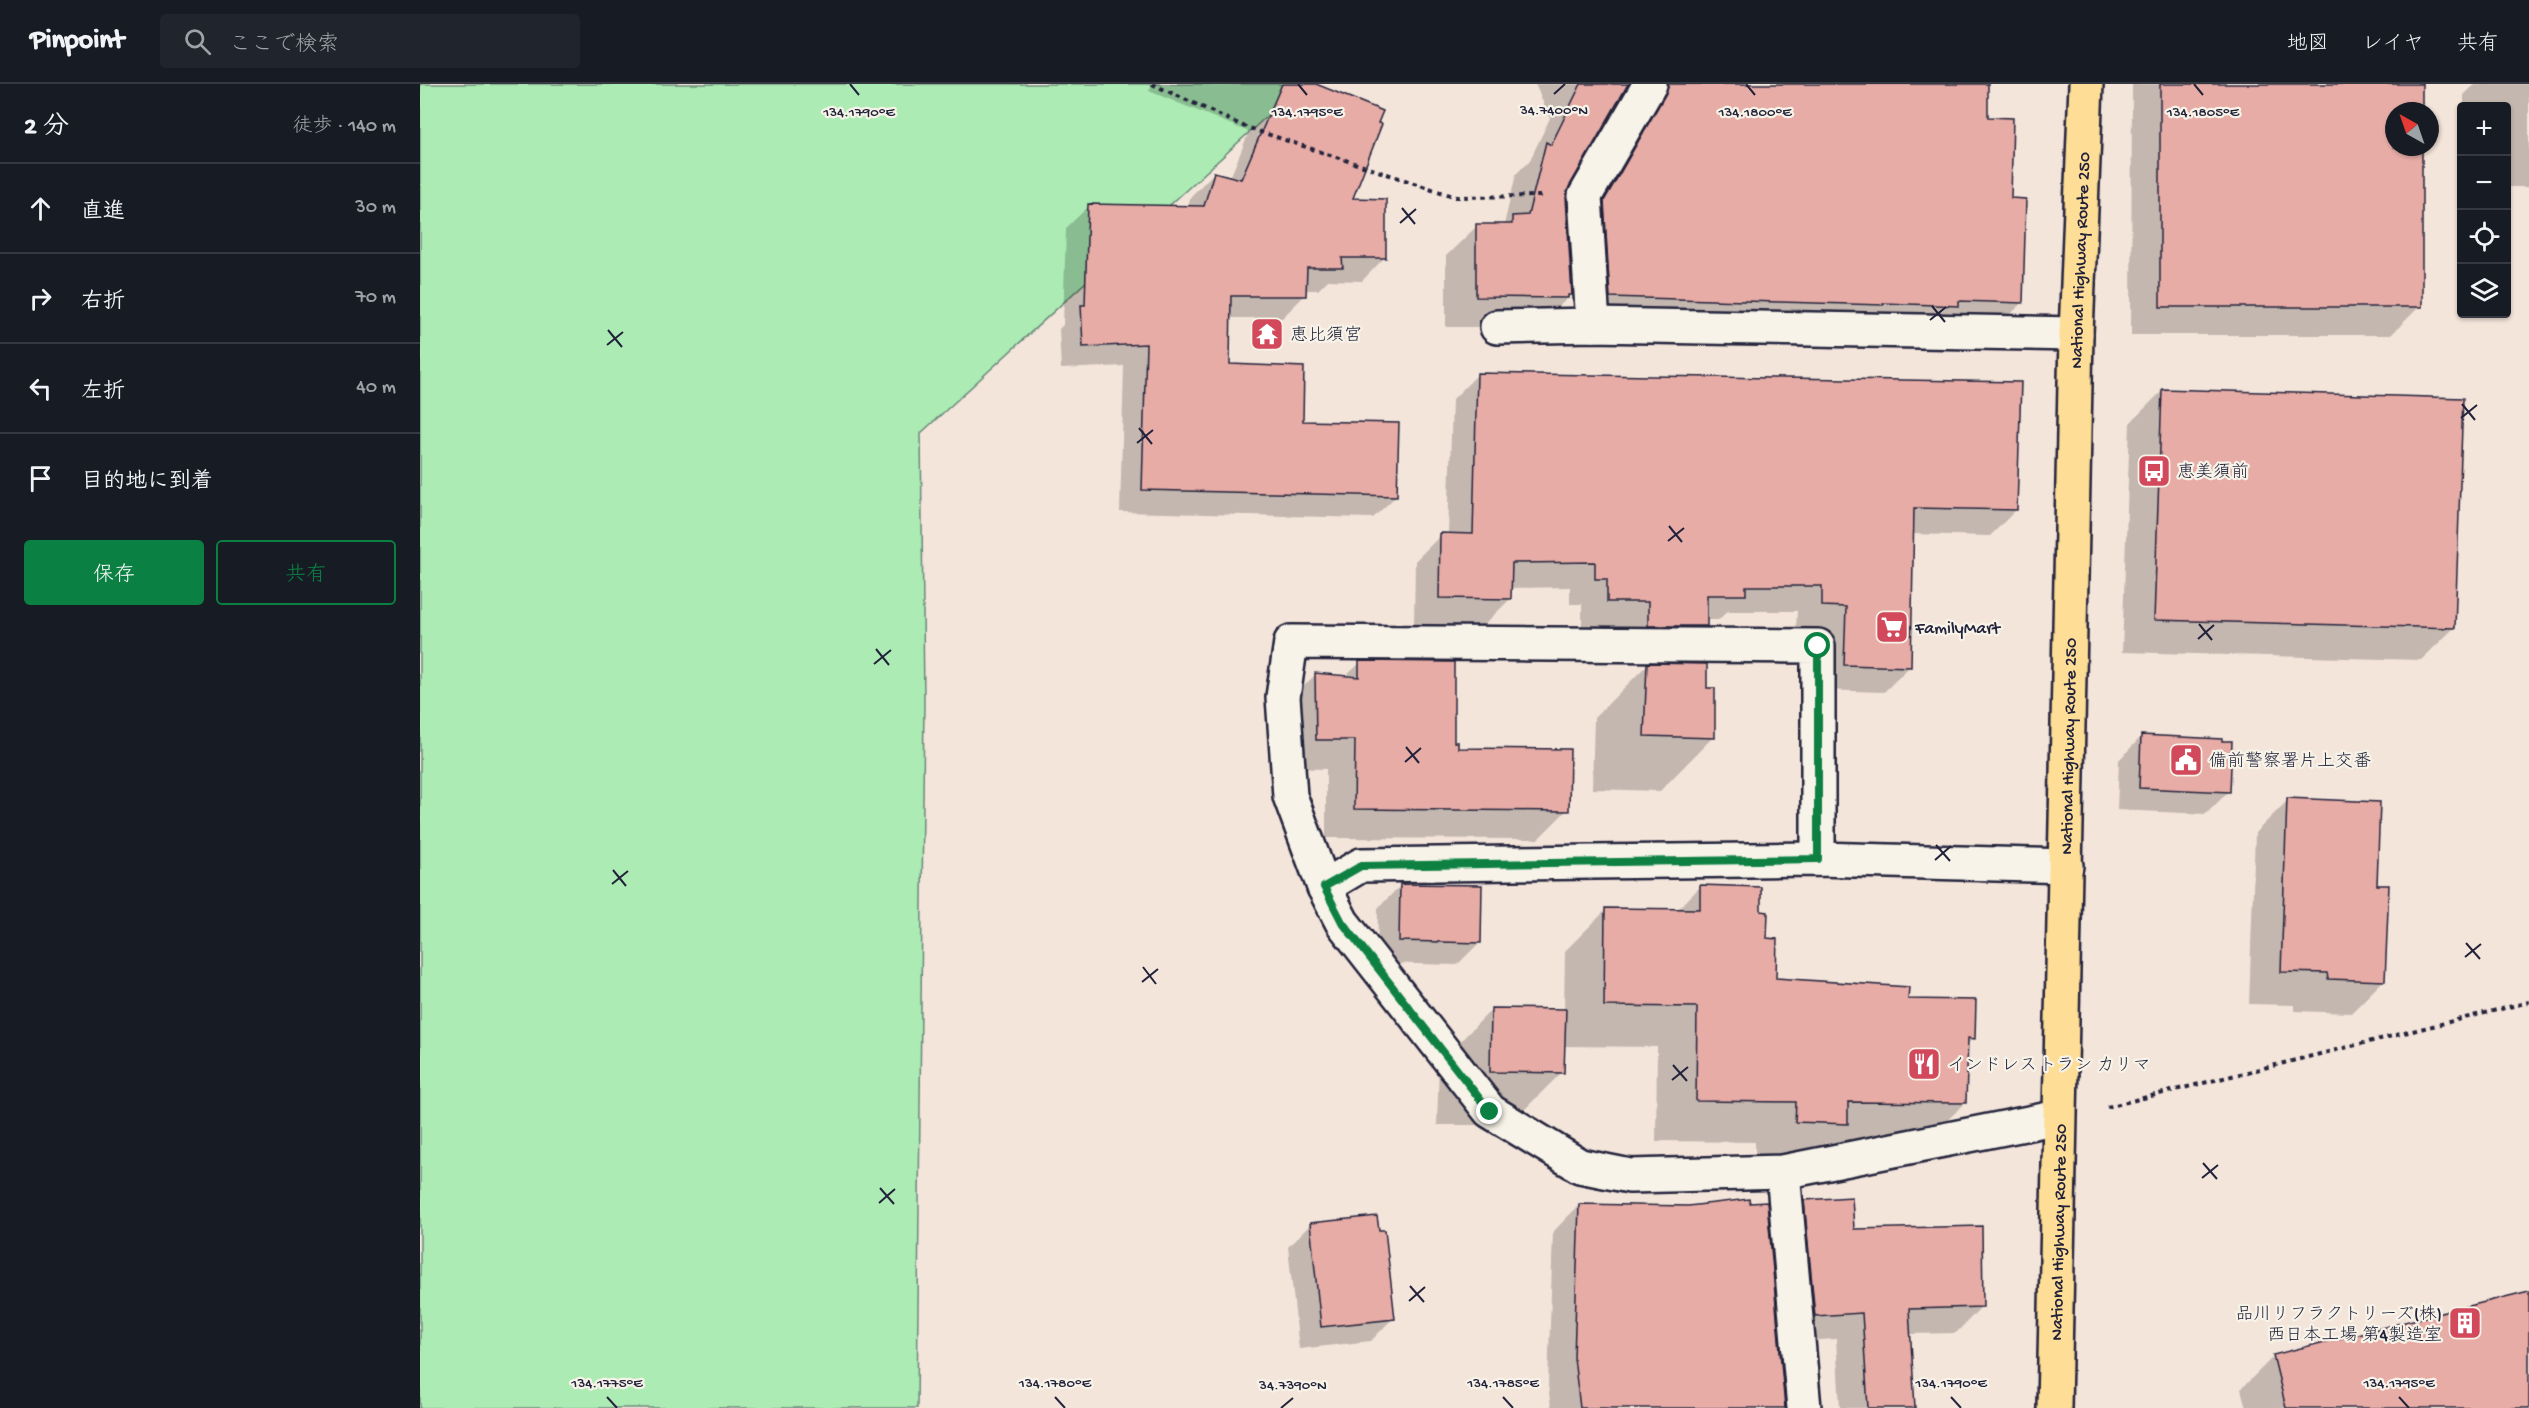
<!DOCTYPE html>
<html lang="ja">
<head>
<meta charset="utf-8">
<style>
  :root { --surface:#171b24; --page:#20242c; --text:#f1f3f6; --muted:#9ea1a6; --line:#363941; --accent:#0b8043 }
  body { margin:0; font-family:"Gochi Hand","Klee One",sans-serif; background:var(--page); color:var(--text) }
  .controls { position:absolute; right:18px; top:18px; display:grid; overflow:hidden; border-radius:6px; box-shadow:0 2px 4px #0004 }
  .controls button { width:54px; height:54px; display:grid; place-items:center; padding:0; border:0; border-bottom:2px solid var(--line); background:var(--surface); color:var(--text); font:30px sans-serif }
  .compass { position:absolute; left:1965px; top:18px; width:54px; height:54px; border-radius:50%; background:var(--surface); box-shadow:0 2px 4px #0004; rotate:320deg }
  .stop { position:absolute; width:18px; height:18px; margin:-14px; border:4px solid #0b8043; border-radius:50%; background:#fff }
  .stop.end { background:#0b8043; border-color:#fff; box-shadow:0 2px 6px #0008 }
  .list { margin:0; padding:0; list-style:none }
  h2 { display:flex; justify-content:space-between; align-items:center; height:78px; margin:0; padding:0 24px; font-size:26px }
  h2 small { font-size:20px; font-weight:400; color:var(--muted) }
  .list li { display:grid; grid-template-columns:39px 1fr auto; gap:18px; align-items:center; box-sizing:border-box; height:90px; padding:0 24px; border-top:2px solid var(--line) }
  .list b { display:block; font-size:22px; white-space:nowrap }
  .list em { font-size:20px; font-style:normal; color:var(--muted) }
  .actions { display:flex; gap:12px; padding:18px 24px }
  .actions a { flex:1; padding:14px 0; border:2px solid var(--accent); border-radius:6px; text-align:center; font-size:21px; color:var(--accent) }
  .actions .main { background:var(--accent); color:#fff }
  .icon { flex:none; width:33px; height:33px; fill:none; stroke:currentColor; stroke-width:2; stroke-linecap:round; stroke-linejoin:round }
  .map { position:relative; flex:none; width:2109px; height:1324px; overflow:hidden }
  header { display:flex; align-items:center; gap:36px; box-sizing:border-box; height:84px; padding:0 30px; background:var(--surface); border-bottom:2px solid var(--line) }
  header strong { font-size:28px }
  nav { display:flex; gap:33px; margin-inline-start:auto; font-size:21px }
  .search { width:420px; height:54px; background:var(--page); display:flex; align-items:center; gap:15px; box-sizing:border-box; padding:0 21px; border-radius:6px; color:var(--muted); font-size:22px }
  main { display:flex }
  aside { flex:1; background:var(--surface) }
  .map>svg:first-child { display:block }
  .green { fill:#acecb4; stroke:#678778; stroke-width:1.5 }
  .shadow { fill:#0003 }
  .building { fill:#e7aca6; stroke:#22223b; stroke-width:1.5 }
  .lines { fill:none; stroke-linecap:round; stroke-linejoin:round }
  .minor-casing { stroke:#22223b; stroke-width:38 }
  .highway-casing { stroke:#22223b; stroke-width:38 }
  .path { stroke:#22223b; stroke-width:4; stroke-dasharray:4.5 4.5; stroke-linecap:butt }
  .minor { stroke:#f7f3e8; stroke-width:33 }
  .highway { stroke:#fedd96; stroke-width:33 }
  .route { stroke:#0b8043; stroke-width:8 }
  .ticks { fill:none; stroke:#22223b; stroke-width:2 }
  .labels { text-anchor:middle; stroke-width:4.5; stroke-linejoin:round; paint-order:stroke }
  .street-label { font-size:18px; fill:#22223b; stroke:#f7f3e8 }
  .poi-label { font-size:18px; fill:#22223b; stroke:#f7f3e8; text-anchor:start }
  .ticks-label { font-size:15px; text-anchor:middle; fill:#22223b; stroke:#f7f3e8; stroke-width:4.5; stroke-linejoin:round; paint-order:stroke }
</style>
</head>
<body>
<header>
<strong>Pinpoint</strong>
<div class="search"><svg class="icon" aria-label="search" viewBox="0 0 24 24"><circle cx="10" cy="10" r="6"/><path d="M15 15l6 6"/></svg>ここで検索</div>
<nav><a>地図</a><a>レイヤ</a><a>共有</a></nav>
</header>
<main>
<aside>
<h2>2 分<small>徒歩 · 140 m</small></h2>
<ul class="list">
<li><svg class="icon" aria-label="ahead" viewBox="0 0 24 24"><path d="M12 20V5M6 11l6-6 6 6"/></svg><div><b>直進</b></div><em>30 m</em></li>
<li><svg class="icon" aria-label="right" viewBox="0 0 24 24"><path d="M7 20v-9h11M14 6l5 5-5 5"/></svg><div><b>右折</b></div><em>70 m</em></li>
<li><svg class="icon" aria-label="left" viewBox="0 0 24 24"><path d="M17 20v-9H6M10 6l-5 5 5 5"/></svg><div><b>左折</b></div><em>40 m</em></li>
<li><svg class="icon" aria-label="arrive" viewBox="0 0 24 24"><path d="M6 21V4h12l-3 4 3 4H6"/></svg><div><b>目的地に到着</b></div></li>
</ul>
<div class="actions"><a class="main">保存</a><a>共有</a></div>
</aside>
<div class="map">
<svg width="2109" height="1324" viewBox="0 0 2109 1324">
  <rect width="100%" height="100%" fill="#f4e5db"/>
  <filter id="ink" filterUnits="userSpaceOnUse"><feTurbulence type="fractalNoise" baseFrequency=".0167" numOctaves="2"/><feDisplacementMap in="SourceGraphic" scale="12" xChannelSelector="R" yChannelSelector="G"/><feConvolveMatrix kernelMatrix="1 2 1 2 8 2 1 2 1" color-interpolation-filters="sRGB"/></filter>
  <g filter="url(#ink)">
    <path class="green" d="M0,0H882L501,349L504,616L497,1324H0Z"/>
    <g class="shadow">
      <path d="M732,0H893L931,115L964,174L942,197L908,196L898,206H885L884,212L862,234H809L808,282L976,412L953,434L700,428L704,282L641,285L639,245L643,241L646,144L669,122L768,123L771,112L794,89L810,94L829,48L729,7Z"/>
      <path d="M1115,0H1567L1566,35L1589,116L1602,219L1571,249L1160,242L1154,148L1208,13L1200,11L1147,103L1145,113L1151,211L1117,243H1026V172L1057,142L1084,141L1096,90L1110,76L1130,34Z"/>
      <path d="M1712,0H2000V27H1974V63H2000V222L1971,251H1711Z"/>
      <path d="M2055,0H2109V103H2086V22H2044V11Z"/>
      <path d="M1058,290L1596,426L1570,452L1492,450L1490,582L1464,608L1399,606L1376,547L1377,527H1308L1298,536H1285V542L1260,568L1202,567L1203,543L1162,544V520H1150V503L1090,504V515L1064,541L994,540L995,477L1021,451H1028L1032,316Z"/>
      <path d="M1743,306L2034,544L2001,576L1702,568L1710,339Z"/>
      <path d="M940,579L1033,659L1037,665L1147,726L1118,755L906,754V685L867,684V619L896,590L925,593Z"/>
      <path d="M1227,581L1286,605L1293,653L1240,707L1172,705L1174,634Z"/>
      <path d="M1721,653L1809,707L1786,730L1697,726L1699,676Z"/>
      <path d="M1868,716L1956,802L1964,896L1931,929L1875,927V921L1829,920L1835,749Z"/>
      <path d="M981,801L1060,858L1037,881L957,879L958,824Z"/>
      <path d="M1281,802L1339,829L1355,895L1486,917L1554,954L1546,961L1545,1019L1504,1059H1406L1385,1080L1335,1078V1058L1236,1057L1237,963L1143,962L1142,988L1089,1041H1017L1019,979L1072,925L1144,926L1145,867L1186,826H1257Z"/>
      <path d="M1385,1117L1562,1222L1536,1249L1489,1250L1494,1324H1420L1416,1255L1369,1258L1359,1144Z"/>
      <path d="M1159,1121L1364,1324H1131L1128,1301L1133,1148Z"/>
      <path d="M891,1140L973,1234L951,1257L879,1265L868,1163Z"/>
      <path d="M2109,1209V1324H1826L1821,1305L1854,1272Z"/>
    </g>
    <g class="building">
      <path d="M862,0H896L963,27L958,39L962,40L933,114L966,115V174H922L923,184H887L886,212H811L810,280L884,283L883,337L979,339L977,412L722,406L726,260L663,263L661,221H665L668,120L784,122L794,88L821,95Z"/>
      <path d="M1161,0H1208L1149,103L1146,113L1152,211H1148V214L1056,213V140H1092V132L1108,131L1126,58L1131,61Z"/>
      <path d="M1249,0H1568V33L1593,34L1591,114L1606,115L1603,219L1539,217V222L1463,219V221L1190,213L1184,117L1246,9Z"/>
      <path d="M1740,0H2002V27H1974V63H2002V223H1740Z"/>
      <path d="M1057,289L1601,298L1597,426L1494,424L1491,583L1424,581L1426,523L1402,522V502H1326V511H1287V542H1228V518H1187V495H1175V478L1092,479L1091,515L1019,514L1020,449L1053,450Z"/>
      <path d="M1742,305L2043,314L2035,544L1734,536Z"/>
      <path d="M939,577L1034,578V658H1038V664L1150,665L1149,727L934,725L935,656H896L895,589L939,593Z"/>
      <path d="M1227,579L1287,580V604H1295V654L1224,652Z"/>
      <path d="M1721,651L1802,655V657H1812L1810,708L1719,704Z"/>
      <path d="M1867,714L1960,718L1957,801H1969L1965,897L1908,895L1907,889L1861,888Z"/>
      <path d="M980,800L1062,801L1061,859L979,857Z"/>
      <path d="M1280,801L1341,803V827L1348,828L1347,854L1357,855L1356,894L1489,903L1488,915L1556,916L1555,955L1548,954L1546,1019L1428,1018V1040L1375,1038L1376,1018L1276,1017L1277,923L1184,922L1185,824L1280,825Z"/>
      <path d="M1071,924L1146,925L1144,989L1070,988Z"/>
      <path d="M1432,1113L1434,1145L1562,1142L1563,1223L1489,1225L1495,1324H1448L1442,1229L1395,1232L1384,1116Z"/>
      <path d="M1329,1115L1330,1119L1347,1118L1365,1324H1160L1154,1274L1159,1120L1268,1122Z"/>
      <path d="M957,1132L959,1146H965L975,1235L901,1243L890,1139Z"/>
      <path d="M2109,1207V1324H1866L1853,1271Z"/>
    </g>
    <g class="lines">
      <defs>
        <g id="minor">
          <path d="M1173,241L1165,112L1230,0"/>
          <path d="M1077,243L1173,241L1656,250"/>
          <path d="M1398,775V562L871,558L863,613L870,712L904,803L922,838L1070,1027L1160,1082L1210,1092L1363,1088L1639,1033"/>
          <path d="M904,803L941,781L1398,775L1646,782"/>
          <path d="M1363,1088L1384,1324"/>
        </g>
        <g id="highway">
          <path id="s1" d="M1634,1324L1656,250L1666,0"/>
        </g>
      </defs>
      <use href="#minor" class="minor-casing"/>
      <use href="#highway" class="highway-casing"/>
      <g class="path">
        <path d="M732,0L823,42L1036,113L1121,112"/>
        <path d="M1687,1023L2109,918"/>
      </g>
      <use href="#minor" class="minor"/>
      <use href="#highway" class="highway"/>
    </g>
  </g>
  <g class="lines" filter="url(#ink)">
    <path class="route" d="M1070,1028L922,838L904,803L941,782L1398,775V562"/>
  </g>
  <path class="ticks" d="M430,0L439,11M878,0L887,11M1326,0L1335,11M1774,0L1783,11M1134,10L1145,0M982,124L995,140M980,139L996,125M1512,222L1525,238M1510,236L1526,223M188,246L202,263M187,261L203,248M2042,320L2055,336M2041,334L2057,321M719,344L732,360M717,359L733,346M1249,442L1262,458M1248,457L1264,444M1779,540L1792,556M1778,555L1794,541M456,565L469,581M454,580L471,566M986,663L999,679M985,678L1001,664M1516,761L1530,777M1515,776L1531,762M193,786L206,802M192,800L208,787M2046,859L2060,875M2045,873L2061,860M723,883L736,900M722,898L738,885M1253,981L1267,997M1252,996L1268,983M1783,1079L1797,1095M1782,1094L1798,1081M460,1104L474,1120M459,1119L475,1105M990,1202L1004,1218M989,1217L1005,1203M187,1313L197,1324M635,1313L645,1324M1083,1313L1093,1324M1531,1313L1541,1324M1979,1313L1989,1324M861,1324L873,1314"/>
  <defs>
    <symbol id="temple-square" viewBox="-11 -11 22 22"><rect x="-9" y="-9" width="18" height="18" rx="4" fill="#d1495b" stroke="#f7f3e8"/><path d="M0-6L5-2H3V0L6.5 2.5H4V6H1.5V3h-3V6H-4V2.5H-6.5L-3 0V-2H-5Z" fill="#fff"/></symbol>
    <symbol id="bus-square" viewBox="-11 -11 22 22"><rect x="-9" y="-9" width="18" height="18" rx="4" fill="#d1495b" stroke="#f7f3e8"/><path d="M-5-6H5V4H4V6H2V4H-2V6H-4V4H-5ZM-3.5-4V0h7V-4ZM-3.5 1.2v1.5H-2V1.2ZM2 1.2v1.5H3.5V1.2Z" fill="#fff"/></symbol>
    <symbol id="supermarket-square" viewBox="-11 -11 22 22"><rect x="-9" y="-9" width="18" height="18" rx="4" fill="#d1495b" stroke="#f7f3e8"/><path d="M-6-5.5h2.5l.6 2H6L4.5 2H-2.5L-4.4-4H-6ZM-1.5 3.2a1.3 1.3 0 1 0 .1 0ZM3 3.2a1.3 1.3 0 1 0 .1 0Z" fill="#fff"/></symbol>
    <symbol id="civic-square" viewBox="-11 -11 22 22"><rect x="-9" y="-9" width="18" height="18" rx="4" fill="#d1495b" stroke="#f7f3e8"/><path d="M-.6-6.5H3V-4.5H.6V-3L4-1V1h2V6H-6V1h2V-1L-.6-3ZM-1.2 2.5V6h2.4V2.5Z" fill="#fff"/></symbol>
    <symbol id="restaurant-square" viewBox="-11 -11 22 22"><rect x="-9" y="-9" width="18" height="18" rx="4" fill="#d1495b" stroke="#f7f3e8"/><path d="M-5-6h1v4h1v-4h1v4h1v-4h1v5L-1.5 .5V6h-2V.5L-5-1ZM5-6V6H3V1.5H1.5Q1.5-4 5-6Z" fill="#fff"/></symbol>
    <symbol id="building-square" viewBox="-11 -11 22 22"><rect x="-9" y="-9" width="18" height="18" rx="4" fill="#d1495b" stroke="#f7f3e8"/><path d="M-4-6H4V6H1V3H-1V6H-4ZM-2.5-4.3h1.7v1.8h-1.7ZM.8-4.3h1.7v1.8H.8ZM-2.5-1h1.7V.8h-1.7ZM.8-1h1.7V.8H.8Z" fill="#fff"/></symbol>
  </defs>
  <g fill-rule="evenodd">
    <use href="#temple-square" x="828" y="231" width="38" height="38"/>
    <use href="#bus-square" x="1715" y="368" width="38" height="38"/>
    <use href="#supermarket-square" x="1453" y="524" width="38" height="38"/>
    <use href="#civic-square" x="1747" y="657" width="38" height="38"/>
    <use href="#restaurant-square" x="1485" y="961" width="38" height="38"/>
    <use href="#building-square" x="2026" y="1220" width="38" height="38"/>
  </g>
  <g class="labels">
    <g class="street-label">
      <text dy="6" stroke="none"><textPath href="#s1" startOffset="1148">National Highway Route 250</textPath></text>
      <text dy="6" stroke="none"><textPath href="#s1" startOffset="662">National Highway Route 250</textPath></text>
      <text dy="6" stroke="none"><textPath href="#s1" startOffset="176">National Highway Route 250</textPath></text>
    </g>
    <g class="poi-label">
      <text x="870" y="256">恵比須宮</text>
      <text x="1757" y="393">恵美須前</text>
      <text x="1495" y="549">FamilyMart</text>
      <text x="1789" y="682">備前警察署片上交番</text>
      <text x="1527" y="986">インドレストラン カリマ</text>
      <text x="2022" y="1235" text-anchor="end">品川リフラクトリーズ(株)<tspan x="2022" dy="21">西日本工場 第4製造室</tspan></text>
    </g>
  </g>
  <g class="ticks-label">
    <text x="1134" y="30">34.7400°N</text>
    <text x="439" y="32">134.1790°E</text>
    <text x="887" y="32">134.1795°E</text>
    <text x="1335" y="32">134.1800°E</text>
    <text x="1783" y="32">134.1805°E</text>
    <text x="187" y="1303">134.1775°E</text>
    <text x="635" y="1303">134.1780°E</text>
    <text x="1083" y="1303">134.1785°E</text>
    <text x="1531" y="1303">134.1790°E</text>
    <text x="1979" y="1303">134.1795°E</text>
    <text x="873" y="1305">34.7390°N</text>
  </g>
</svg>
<div class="controls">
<button>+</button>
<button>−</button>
<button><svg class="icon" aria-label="locate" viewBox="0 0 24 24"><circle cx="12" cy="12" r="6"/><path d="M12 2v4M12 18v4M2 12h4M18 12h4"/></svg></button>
<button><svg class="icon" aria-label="layers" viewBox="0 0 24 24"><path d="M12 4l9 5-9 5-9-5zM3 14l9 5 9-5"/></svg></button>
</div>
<svg class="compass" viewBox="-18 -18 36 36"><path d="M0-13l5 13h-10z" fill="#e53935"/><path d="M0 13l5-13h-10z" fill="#9ea1a6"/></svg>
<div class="stop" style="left:1398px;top:562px"></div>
<div class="stop end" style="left:1070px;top:1028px"></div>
</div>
</main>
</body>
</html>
